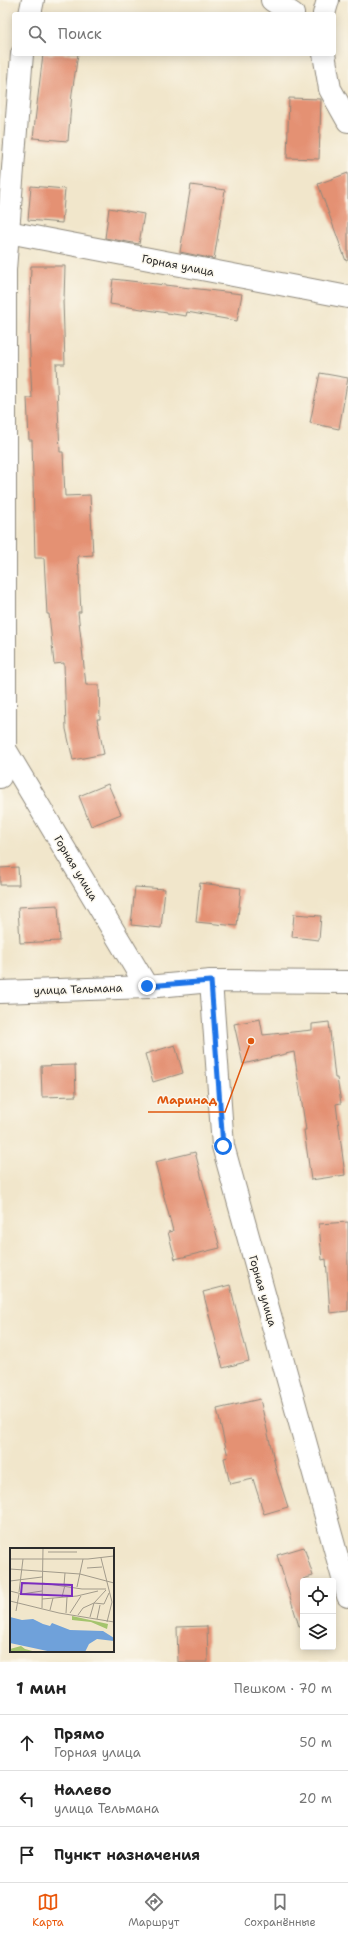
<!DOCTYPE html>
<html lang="ru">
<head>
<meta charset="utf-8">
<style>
  :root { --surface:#fff; --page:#f2f2f2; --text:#222; --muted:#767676; --line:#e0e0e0; --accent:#ea580c }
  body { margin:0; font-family:"Shantell Sans",sans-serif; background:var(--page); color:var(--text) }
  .controls { position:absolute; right:12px; bottom:12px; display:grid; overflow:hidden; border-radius:4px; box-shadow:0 2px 10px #0003 }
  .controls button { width:36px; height:36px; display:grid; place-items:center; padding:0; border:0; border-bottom:1px solid var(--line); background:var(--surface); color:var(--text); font:20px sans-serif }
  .stop { position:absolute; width:12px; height:12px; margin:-9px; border:3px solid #1a73e8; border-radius:50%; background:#fff }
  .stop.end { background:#1a73e8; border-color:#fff; box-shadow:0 1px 4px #0008 }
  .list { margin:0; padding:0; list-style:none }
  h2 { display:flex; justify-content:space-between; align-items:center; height:52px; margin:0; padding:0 16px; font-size:17px }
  h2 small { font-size:13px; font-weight:400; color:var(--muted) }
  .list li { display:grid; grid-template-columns:26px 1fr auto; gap:12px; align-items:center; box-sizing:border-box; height:56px; padding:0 16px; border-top:1px solid var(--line) }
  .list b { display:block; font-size:15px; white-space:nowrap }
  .list p { margin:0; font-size:13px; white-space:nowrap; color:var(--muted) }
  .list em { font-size:13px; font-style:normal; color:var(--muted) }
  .icon { flex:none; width:22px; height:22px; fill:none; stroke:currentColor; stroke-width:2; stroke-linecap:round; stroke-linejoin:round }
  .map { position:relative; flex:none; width:348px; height:1662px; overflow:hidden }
  .search { position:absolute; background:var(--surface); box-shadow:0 2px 10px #0003; left:12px; right:12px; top:12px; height:44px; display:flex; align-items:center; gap:10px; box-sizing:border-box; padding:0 14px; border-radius:4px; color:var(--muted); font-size:15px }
  .sheet { height:220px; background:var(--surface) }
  nav { display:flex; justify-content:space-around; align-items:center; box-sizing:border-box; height:56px; border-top:1px solid var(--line); background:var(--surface); font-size:11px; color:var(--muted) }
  nav a { display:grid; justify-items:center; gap:2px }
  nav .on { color:var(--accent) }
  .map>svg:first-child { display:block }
  .building { fill:#e49173 }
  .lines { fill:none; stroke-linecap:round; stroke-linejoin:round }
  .minor-casing { stroke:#8e887b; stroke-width:24 }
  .minor { stroke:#fff; stroke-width:22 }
  .route { stroke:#1a73e8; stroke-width:5 }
  .labels { text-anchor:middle; stroke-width:3; stroke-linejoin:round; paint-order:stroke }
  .street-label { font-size:11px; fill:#2b2b2b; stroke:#fbf7ec }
  .inset-road { fill:none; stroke:#a29b8b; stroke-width:1 }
  .view { fill:#7b2cbf; fill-opacity:0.15; stroke:#7b2cbf; stroke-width:2 }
  .inset-edge { fill:none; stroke:#2b2b2b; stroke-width:2 }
  .leader { fill:none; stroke:#df570e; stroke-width:1.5 }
  .callout-dot { fill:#df570e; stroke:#fbf7ec; stroke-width:1.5 }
  .callout-label { font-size:12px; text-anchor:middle; font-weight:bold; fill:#df570e; stroke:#fbf7ec; stroke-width:3; stroke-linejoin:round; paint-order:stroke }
</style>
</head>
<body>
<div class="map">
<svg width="348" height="1662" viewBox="0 0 348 1662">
  <rect width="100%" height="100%" fill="#fbf7ec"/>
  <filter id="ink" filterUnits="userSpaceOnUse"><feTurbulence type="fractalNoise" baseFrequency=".025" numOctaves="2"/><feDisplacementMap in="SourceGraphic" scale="8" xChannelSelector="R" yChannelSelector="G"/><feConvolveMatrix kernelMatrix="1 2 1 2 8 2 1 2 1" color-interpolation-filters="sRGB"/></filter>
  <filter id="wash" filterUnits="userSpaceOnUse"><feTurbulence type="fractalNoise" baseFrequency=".012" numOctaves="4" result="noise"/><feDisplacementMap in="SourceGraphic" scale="16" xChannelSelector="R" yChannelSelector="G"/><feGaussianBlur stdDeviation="0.9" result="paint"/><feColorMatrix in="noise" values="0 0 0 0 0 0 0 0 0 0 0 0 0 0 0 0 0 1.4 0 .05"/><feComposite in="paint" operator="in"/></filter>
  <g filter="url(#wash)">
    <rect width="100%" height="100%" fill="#f1e6cb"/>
    <g id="blocks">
      <g class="building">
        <path d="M43,54H78L72,93L68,141L33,138Z"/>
        <path d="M289,98L321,99L319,159L287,158Z"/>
        <path d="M348,173V260L346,261L318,184Z"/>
        <path d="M191,185L225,190L214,259L180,252Z"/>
        <path d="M31,186L65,189L62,223L28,220Z"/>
        <path d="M109,208L144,214L139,244L105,238Z"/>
        <path d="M31,266H65L64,300H63L65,364H56L60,452H63L65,496L90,495L93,555L78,556L81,612H78L86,685H99L100,719H97L104,754L73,760L66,729L64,663L54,664L49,614H47L44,558H35L32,440H29L27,398H32L29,331Z"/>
        <path d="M113,279L242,294L237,321L187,312L186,316L110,304Z"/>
        <path d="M320,373L348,378L339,429L310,423Z"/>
        <path d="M108,784L121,814L91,826L79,796Z"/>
        <path d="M18,867L19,885H0V868Z"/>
        <path d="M200,883L241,888L237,926L196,922Z"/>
        <path d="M135,887L165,889L161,928L131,925Z"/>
        <path d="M58,905L60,941L20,943L18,907Z"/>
        <path d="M294,914L321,916L319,940L292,937Z"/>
        <path d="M260,1019L263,1035L312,1030V1024L329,1022L335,1078H337L341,1103L336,1104L345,1175L311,1180L304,1130H306L294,1052L243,1064L234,1024Z"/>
        <path d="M175,1045L183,1073L153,1082L145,1054Z"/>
        <path d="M75,1065L76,1096L42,1097L41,1066Z"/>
        <path d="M195,1152L220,1248L175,1259L168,1232L173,1231L155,1162Z"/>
        <path d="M348,1222V1311L330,1313L326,1259L322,1260L319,1224Z"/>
        <path d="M230,1285L249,1361L223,1368L203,1292Z"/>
        <path d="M260,1399L277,1473L288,1507L264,1514L253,1479L230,1484L224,1458L228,1457L217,1409Z"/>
        <path d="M304,1547L313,1576L303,1579V1625L299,1626L277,1555Z"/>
        <path d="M207,1626L208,1662H178L177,1627Z"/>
      </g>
    </g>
  </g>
  <g filter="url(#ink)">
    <use href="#blocks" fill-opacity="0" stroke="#8e887b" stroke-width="1"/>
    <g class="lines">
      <defs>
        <g id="minor">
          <path d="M272,0L293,14"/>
          <path d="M30,14L33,0"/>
          <path d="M324,14L328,0"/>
          <path d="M324,54L330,89L348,121"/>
          <path d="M8,232L348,297"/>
          <path d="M5,749L147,987"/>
          <path d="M0,777L5,749V270L22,54"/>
          <path d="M211,981L223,1146L348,1596"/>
          <path d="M0,992L147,987L211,981L348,982"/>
        </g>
      </defs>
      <use href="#minor" class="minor-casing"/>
      <use href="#minor" class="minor"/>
    </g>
  </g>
  <g class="lines" filter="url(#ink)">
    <path class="route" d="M147,986L211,981L223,1146"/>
  </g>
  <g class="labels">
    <g class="street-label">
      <text transform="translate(178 265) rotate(11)" y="4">Горная улица</text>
      <text transform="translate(76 868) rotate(59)" y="4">Горная улица</text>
      <text transform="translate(78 989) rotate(-2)" y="4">улица Тельмана</text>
      <text transform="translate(263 1291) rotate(74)" y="4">Горная улица</text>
    </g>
  </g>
  <g transform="translate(10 1548)">
    <rect width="104" height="104" fill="#f1e6cb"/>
    <path d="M62,68L98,76L97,81L81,74L62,72ZM11,98L15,101L26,104H0V101Z" fill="#a4c46d"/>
    <path d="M0,69L12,72L23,71L33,76L40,78L42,75L60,82L93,83L104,90V93L87,91L79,96L75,104H42L0,95Z" fill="#6fa1da"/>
    <path class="inset-road" d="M29,0H61M38,4H67M91,10L102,54L97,74M0,11H78L104,8M77,20L92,19M0,21L70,26L104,35M0,33L32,29M32,35L72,41H96M54,37L55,25M67,39L73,11M0,43L12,46L32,43M9,44L13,11M52,49L55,37M32,51L67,48L88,43M0,53L49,65L104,74M32,60L33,0M40,62L43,50M6,63L9,46M56,65L57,49M60,65L71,48M68,67L73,60L84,55L96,42M80,69L84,55L94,56L99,45M87,71L90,57"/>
    <path class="view" d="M12,35L62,37V48L11,46Z"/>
    <rect width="104" height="104" class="inset-edge"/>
  </g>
  <path class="leader" d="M251 1041L225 1112H148"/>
  <circle class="callout-dot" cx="251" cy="1041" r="4"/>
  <g class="callout-label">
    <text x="187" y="1104">Маринад</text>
  </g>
</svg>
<div class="controls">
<button><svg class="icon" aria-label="locate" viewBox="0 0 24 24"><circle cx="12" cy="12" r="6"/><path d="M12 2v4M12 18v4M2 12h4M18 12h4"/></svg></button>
<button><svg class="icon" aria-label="layers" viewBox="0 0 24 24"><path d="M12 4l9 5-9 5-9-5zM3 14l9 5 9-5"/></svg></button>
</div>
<div class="stop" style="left:223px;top:1146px"></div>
<div class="stop end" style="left:147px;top:986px"></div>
<div class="search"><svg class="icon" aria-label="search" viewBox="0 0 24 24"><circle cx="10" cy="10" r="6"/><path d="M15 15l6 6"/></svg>Поиск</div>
</div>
<section class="sheet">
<h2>1 мин<small>Пешком · 70 m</small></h2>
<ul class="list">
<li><svg class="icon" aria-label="ahead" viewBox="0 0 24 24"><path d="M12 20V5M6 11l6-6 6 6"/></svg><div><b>Прямо</b><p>Горная улица</p></div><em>50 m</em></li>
<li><svg class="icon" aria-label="left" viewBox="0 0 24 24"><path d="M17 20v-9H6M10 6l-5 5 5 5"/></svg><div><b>Налево</b><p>улица Тельмана</p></div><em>20 m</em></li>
<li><svg class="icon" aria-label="arrive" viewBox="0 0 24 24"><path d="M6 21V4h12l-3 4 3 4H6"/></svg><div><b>Пункт назначения</b></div></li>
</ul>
</section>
<nav>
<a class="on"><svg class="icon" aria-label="map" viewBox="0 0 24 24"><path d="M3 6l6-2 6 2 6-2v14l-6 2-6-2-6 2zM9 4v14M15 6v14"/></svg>Карта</a>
<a><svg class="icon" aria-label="directions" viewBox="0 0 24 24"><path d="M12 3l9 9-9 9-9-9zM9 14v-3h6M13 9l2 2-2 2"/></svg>Маршрут</a>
<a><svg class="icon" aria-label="saved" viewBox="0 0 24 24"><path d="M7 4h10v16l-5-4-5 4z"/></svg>Сохранённые</a>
</nav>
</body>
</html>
